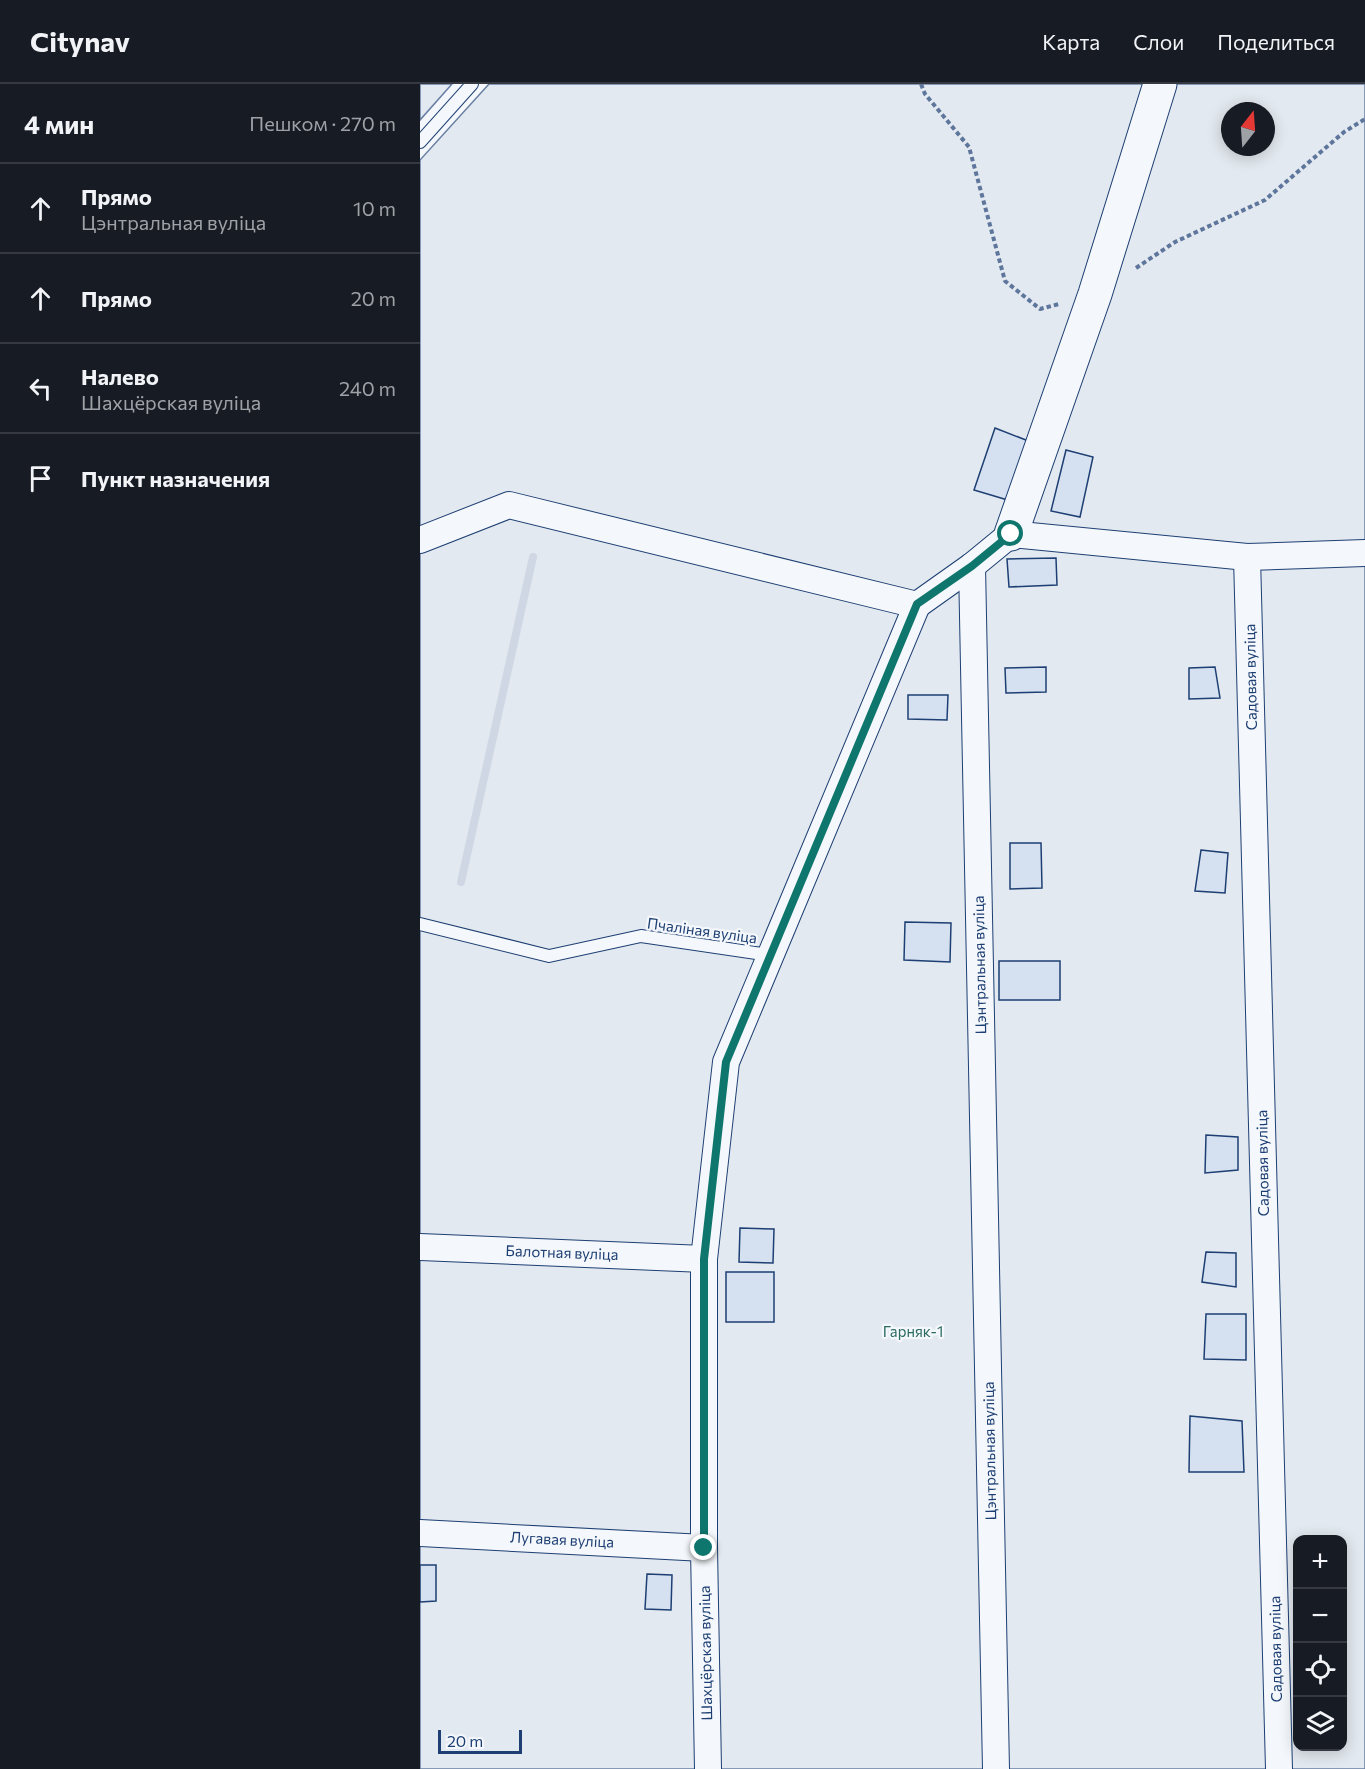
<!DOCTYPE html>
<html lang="ru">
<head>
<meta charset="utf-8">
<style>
  :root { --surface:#171b24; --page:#20242c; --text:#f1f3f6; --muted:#9ea1a6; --line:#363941 }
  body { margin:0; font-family:Commissioner,sans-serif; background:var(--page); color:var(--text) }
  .controls { position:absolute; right:18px; bottom:18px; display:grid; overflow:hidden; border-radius:12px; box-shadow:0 3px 15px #0003 }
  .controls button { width:54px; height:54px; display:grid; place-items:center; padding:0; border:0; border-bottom:2px solid var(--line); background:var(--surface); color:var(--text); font:30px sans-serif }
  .compass { position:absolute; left:801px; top:18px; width:54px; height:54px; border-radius:50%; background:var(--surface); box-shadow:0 3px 15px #0003; rotate:17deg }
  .scale { position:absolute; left:18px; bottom:15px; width:84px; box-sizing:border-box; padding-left:6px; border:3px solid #1d3f73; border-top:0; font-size:16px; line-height:21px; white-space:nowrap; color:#1d3f73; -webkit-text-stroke:4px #f4f7fb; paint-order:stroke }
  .stop { position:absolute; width:18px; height:18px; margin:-14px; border:4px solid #0f766e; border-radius:50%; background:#fff }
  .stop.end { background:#0f766e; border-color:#fff; box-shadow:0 2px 6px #0008 }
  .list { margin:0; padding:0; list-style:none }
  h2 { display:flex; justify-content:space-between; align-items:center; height:78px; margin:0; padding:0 24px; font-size:26px }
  h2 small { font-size:20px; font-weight:400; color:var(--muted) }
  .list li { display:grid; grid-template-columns:39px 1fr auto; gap:18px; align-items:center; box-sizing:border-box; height:90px; padding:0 24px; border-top:2px solid var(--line) }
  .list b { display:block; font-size:22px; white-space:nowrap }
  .list p { margin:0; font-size:20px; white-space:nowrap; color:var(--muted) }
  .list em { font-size:20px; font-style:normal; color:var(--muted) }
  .icon { flex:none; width:33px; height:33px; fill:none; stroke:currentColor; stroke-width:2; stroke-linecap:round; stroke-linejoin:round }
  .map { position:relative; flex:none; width:945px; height:1685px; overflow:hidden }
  header { display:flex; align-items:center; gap:36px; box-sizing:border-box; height:84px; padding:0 30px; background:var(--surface); border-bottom:2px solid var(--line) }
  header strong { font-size:28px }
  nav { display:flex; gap:33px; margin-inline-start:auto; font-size:21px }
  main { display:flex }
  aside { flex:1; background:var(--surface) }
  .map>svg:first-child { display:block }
  .green { fill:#e3e9f0; stroke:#687fa3; stroke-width:1.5; fill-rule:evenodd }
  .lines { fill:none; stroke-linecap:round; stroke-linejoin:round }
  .stream { stroke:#cfd7e4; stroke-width:8 }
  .building { fill:#d5e0f0; stroke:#1d3f73; stroke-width:1.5 }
  .lane-casing { stroke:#1d3f73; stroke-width:14 }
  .street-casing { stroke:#1d3f73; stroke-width:28 }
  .secondary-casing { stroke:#1d3f73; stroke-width:35 }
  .path { stroke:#5e769c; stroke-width:4; stroke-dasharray:4.5 3; stroke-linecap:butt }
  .lane { stroke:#f4f7fb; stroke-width:12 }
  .street { stroke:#f4f7fb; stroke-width:26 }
  .secondary { stroke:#f4f7fb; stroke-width:33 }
  .route { stroke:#0f766e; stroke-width:8 }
  .labels { text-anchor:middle; stroke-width:4.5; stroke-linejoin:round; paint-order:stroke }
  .street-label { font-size:15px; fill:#1d3f73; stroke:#f4f7fb }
  .park-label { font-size:15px; fill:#2c6c60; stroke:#f4f7fb }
</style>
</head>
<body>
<header>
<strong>Citynav</strong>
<nav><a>Карта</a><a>Слои</a><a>Поделиться</a></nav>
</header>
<main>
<aside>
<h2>4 мин<small>Пешком · 270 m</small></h2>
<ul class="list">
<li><svg class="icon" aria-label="ahead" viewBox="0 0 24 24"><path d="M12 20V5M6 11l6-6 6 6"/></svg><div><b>Прямо</b><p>Цэнтральная вуліца</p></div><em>10 m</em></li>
<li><svg class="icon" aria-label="ahead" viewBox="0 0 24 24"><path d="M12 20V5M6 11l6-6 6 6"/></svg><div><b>Прямо</b></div><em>20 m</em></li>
<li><svg class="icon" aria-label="left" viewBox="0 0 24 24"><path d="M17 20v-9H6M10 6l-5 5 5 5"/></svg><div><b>Налево</b><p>Шахцёрская вуліца</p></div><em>240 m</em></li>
<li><svg class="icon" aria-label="arrive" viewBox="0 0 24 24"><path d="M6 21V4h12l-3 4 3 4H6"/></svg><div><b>Пункт назначения</b></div></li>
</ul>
</aside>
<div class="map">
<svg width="945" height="1685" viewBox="0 0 945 1685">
  <rect width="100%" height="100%" fill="#f4f7fb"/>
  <g class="green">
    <path d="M0,0H32L0,36Z"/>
    <path d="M69,0H945V1685H0V76ZM810,27H846V63H810ZM878,1456H922V1662H878Z"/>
  </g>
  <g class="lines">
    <path class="stream" d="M41,798L113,473"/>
  </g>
  <g class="building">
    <path d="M575,344L611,358L591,417L554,406Z"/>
    <path d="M646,366L673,373L660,433L631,427Z"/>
    <path d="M636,474L637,501L589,503L587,475Z"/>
    <path d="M626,583V608L586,609L585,584Z"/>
    <path d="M795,583L800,614L769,615V584Z"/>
    <path d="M488,611H528L527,636L488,635Z"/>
    <path d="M590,759H621L622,804L590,805Z"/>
    <path d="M781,766L808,769L805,809L775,807Z"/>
    <path d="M485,838L531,839L530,878L484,876Z"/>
    <rect x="579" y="877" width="61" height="39"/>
    <path d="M786,1051L818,1053V1086L785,1089Z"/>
    <path d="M320,1144L354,1145L353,1179L319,1178Z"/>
    <path d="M786,1168L816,1169V1203L782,1198Z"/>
    <rect x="306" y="1188" width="48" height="50"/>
    <path d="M786,1230H826V1276L784,1275Z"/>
    <path d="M770,1332L822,1337L824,1388H769Z"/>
    <path d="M0,1481H16V1517L0,1518Z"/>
    <path d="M227,1490L252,1491L251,1526L225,1525Z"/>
  </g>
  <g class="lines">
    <defs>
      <g id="lane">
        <path d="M0,58L52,0"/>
        <path d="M0,840L129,872L221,852L349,871"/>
      </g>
      <g id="street">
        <path d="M0,456L89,421L497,521L552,482L591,450L827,473L945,469"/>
        <path d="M827,473L859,1685"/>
        <path d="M552,482L576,1685"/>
        <path d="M0,1163L284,1175"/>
        <path d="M0,1449L284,1464"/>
        <path d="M288,1685L284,1464V1175L306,978L497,521"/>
      </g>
      <path id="secondary" d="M591,450L675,210L740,0"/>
    </defs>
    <use href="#lane" class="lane-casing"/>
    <use href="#street" class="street-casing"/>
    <use href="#secondary" class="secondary-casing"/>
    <g class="path">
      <path d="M501,0L505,10L549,63L585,197L620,225L639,220"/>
      <path d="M716,184L755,158L845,116L924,48L945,35"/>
    </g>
    <use href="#lane" class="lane"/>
    <use href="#street" class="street"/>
    <use href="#secondary" class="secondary"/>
  </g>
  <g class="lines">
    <path class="route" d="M284,1464V1175L306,978L497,520L552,482L591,450"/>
  </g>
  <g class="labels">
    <g class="street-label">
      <text transform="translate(831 593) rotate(-91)" y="5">Садовая вуліца</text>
      <text transform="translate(282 847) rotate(8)" y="5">Пчаліная вуліца</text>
      <text transform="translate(560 881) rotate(-91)" y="5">Цэнтральная вуліца</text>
      <text transform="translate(843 1079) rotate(-91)" y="5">Садовая вуліца</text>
      <text transform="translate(142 1169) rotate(2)" y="5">Балотная вуліца</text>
      <text transform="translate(570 1367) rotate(-91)" y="5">Цэнтральная вуліца</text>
      <text transform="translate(142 1456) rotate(3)" y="5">Лугавая вуліца</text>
      <text transform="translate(856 1565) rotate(-91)" y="5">Садовая вуліца</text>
      <text transform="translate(286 1569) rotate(-91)" y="5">Шахцёрская вуліца</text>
    </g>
    <g class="park-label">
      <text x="493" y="1253">Гарняк-1</text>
    </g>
  </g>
</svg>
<div class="controls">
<button>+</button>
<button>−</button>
<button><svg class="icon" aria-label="locate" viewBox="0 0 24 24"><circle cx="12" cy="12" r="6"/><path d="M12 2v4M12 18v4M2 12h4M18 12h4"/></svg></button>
<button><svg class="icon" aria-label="layers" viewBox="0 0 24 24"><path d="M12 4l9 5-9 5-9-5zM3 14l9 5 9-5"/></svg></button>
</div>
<svg class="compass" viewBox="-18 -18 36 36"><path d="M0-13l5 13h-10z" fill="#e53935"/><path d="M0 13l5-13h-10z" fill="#9ea1a6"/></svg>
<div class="scale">20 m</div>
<div class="stop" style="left:591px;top:450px"></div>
<div class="stop end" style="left:284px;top:1464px"></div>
</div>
</main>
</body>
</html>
